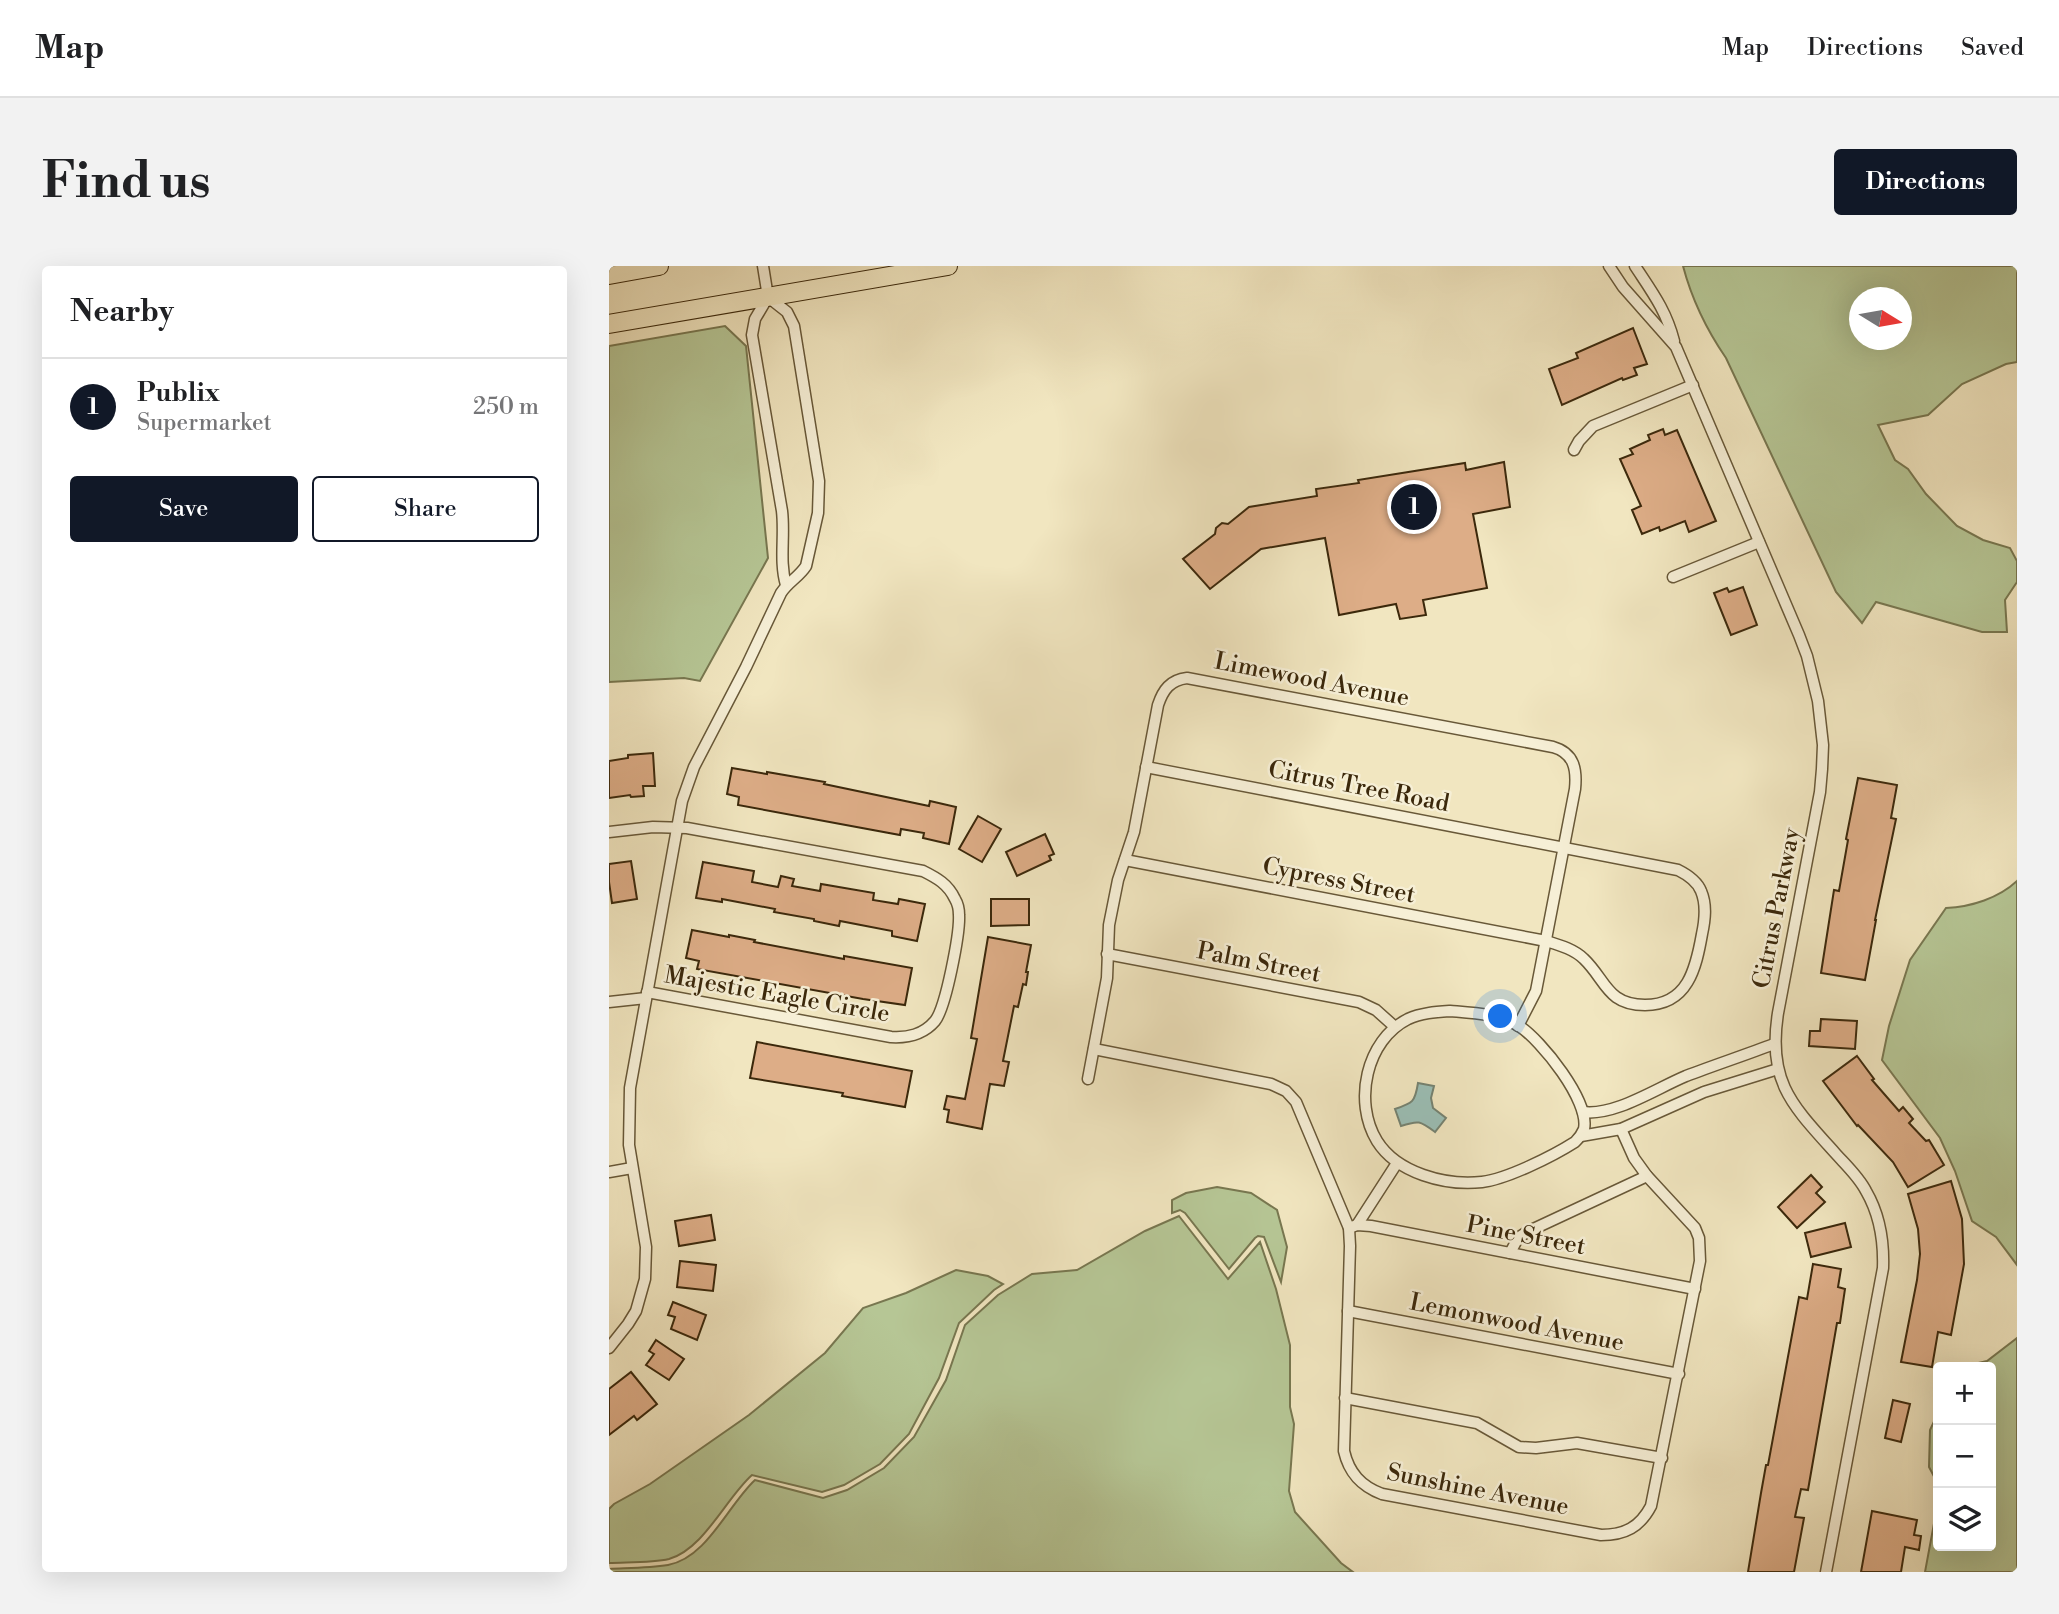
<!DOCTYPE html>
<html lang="en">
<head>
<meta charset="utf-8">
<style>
  :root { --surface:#fff; --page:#f2f2f2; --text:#202124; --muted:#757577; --line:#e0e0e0; --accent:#111827 }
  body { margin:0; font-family:"Libre Bodoni",serif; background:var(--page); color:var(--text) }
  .controls { position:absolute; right:21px; bottom:21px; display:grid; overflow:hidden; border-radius:7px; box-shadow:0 7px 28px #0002 }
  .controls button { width:63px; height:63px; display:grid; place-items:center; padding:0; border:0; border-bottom:2px solid var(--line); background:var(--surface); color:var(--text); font:35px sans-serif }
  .compass { position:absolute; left:1240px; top:21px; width:63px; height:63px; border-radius:50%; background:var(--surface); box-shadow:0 7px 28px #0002; rotate:101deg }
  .you { position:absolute; left:892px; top:751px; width:24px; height:24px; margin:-18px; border:5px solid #fff; border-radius:50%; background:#1a73e8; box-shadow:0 0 0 10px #1a73e833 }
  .badge { display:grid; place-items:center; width:46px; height:46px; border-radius:50%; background:var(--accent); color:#fff; font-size:23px; font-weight:700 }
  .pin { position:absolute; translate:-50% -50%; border:4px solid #fff; box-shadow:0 2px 7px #0006 }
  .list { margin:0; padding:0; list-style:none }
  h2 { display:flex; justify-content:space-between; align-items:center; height:91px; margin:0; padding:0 28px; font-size:30px }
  h2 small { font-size:23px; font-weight:400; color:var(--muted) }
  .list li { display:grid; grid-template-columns:46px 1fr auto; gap:21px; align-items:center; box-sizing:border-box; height:98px; padding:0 28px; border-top:2px solid var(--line) }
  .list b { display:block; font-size:26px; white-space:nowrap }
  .list p { margin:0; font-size:23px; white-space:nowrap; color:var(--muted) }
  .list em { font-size:23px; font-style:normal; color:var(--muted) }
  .actions { display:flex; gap:14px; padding:21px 28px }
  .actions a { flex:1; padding:16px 0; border:2px solid var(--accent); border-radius:7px; text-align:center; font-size:24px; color:var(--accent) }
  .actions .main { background:var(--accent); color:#fff }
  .icon { flex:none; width:38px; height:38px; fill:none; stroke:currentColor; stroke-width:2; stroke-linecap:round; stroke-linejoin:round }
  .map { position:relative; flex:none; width:1408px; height:1306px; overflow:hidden; border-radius:7px }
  header { display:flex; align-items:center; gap:42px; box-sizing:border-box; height:98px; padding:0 35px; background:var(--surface); border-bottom:2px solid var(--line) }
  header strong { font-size:33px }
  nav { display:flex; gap:38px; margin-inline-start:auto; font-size:24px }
  .intro { display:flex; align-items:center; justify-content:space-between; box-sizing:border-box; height:168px; padding:0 42px }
  h1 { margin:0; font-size:49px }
  .button { padding:18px 32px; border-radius:7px; background:var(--accent); color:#fff; font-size:24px; font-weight:700 }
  main { display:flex; gap:42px; padding:0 42px }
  aside { flex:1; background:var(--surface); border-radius:7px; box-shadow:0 7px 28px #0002 }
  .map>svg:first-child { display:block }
  .green { fill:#b6c695; stroke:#787750; stroke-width:2; fill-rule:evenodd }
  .water { fill:#9bbfb6; stroke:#758372; stroke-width:2 }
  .building { fill:#ddad87; stroke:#3b280b; stroke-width:2 }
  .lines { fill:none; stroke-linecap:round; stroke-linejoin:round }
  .minor-casing { stroke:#685838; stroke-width:13 }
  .trunk-casing { stroke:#3b280b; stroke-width:20 }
  .minor { stroke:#f6efd6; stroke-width:10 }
  .trunk { stroke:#f1e6c0; stroke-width:18 }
  .labels { text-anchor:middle; stroke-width:5; stroke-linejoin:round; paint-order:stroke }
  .street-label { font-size:24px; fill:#3b280b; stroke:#f6efd6 }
</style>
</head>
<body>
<header>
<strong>Map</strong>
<nav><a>Map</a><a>Directions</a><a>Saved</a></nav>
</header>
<div class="intro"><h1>Find us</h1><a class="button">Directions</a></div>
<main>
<aside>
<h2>Nearby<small></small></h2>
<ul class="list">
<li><span class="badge">1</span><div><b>Publix</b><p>Supermarket</p></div><em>250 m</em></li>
</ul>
<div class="actions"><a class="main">Save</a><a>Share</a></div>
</aside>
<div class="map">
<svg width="1408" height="1306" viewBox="0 0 1408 1306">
  <rect width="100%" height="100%" fill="#f1e6c0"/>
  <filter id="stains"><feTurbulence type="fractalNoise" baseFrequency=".00286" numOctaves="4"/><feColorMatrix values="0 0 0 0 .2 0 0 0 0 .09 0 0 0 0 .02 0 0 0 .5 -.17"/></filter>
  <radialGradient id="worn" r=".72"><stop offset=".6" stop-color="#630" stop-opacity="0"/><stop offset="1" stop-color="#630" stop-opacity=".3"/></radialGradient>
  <g class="green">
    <path d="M1074,0H1408V96L1397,98L1353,118L1319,149L1269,159L1286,194L1299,203L1317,228L1348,260L1374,274L1401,282L1408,295V316L1396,334L1398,366H1373L1267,336L1253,357L1227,326L1117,92C1097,63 1083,34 1074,0ZM1251,32H1293V74H1251Z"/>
    <path d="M116,60L137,80L159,292L91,415L75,412L0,416V80Z"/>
    <path d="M1408,615V999L1387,971L1363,955L1346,905L1331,872L1273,794L1280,760L1301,694L1337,642C1362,641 1390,632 1408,615Z"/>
    <path d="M608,921L642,927L668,944L678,981L672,1016L655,971L649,970L646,972L620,1003L576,947L571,944L563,947V934L577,927Z"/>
    <path d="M570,950L619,1013L651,976L667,1023L681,1079V1141L685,1158L680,1225L686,1246L732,1297L744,1306H0V1303C19,1302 40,1302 59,1299C98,1292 119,1239 146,1214L214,1232L238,1224L275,1202L305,1171L337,1114L356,1059L389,1029L423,1008L468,1004L536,965Z"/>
    <path d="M347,1004L379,1010L394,1018L385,1024L350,1057L330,1112L300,1168L271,1198L235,1219L213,1226L143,1209C117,1232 95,1283 60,1293C43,1297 18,1296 0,1297V1243L5,1238L41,1218L140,1149L216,1087L254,1042L297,1027Z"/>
    <path d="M1408,1072V1306H1316L1329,1236V1280H1382V1101H1352L1378,1095Z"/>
    <path d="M1329,1147V1218L1320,1201L1321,1164Z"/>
  </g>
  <path class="water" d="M809,817L825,820L822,832L824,842L837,852L826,866C811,855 810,854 792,860L786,843C804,837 806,836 809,817Z"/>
  <g class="building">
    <path d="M1024,62L1038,98L1025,102L1028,109L1014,114L1013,112L953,139L940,103L969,92L967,87Z"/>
    <path d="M1054,163L1056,169L1068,164L1107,255L1080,266L1076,255L1051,265L1050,261L1033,268L1023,244L1032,240L1011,193L1024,188L1021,183L1041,174L1039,169Z"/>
    <path d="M895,196L901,241L864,248L878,322L814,334L817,349L791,353L787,338L730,349L716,272L652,283L601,323L574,293L606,268L607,262L613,257L619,258L640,241L708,230L707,223L750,217L749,214L856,197L857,204Z"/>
    <path d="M1134,321L1148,359L1122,369L1105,327L1118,322L1120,326Z"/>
    <path d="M44,487L46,520H34L35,530L22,531L21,529L0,532V495L19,492V489Z"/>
    <path d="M123,502L158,508V506L216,516L215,518L320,540L321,535L347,541L340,578L314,572L315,567L292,563L291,569L129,539L130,531L118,528Z"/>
    <path d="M1249,512L1288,519L1282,552L1287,553L1266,654H1267L1256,714L1212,707L1225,624L1230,625L1239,574L1237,573Z"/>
    <path d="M369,550L392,563L373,596L350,583Z"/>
    <path d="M436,568L445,588L440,590L442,594L408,610L397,586Z"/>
    <path d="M22,595L28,633L3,637L0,616V598Z"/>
    <path d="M94,596L145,605L143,616L169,621L172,610L185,613L183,620L211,625L212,618L265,627L264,634L289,638L290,633L316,638L308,675L283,670V665L231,655L230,660L205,655V653L165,646L166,643L113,633V636L87,632Z"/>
    <path d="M382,633H420V659L382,660Z"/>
    <path d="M83,664L120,671V669L146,674L145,676L235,693V690L303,702L296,739L254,733L88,703L90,695L77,692Z"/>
    <path d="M379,671L422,679L417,706H419L417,719L414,718L409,741L405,740L394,795L400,796L395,820L381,818L373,863L338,856L340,844L335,843L338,830L356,833L368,773L362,772Z"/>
    <path d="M1212,753L1248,755L1246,783L1200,780L1201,765H1211Z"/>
    <path d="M148,776L303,805L296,841L233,830L234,827L141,812Z"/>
    <path d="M1248,790L1265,813L1263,814L1290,845L1294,841L1304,853L1300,857L1317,875L1320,874L1335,899L1299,921L1284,896L1249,859L1248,860L1214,815Z"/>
    <path d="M1202,909L1213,921L1207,927L1216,936L1188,962L1169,941Z"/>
    <path d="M1342,915L1353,953L1355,998L1342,1069L1329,1066L1323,1101L1292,1096L1308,1014L1311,988L1309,963L1299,928Z"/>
    <path d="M102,949L106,974L70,980L66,955Z"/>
    <path d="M1236,957L1242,981L1202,991L1196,967Z"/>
    <path d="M71,995L107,999L104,1025L68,1021Z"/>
    <path d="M1204,998L1232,1003L1229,1021L1236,1023L1231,1057H1228L1199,1224L1192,1223L1186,1251L1195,1252L1185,1306H1139L1152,1227L1157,1199H1159L1190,1031L1198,1033Z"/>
    <path d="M64,1036L97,1049L88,1074L62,1063L66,1051L59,1049Z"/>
    <path d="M47,1074L75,1093L60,1114L37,1099L45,1088L40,1085Z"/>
    <path d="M22,1106L48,1138L28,1154L25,1150L0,1169V1123Z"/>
    <path d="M1284,1134L1301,1138L1292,1176L1276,1172Z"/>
    <path d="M1263,1245L1308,1254L1305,1269L1312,1270L1310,1284L1296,1281L1292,1306H1252Z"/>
  </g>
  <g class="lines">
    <defs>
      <g id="minor">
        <path d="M154,0L159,31"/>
        <path d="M1000,0L1014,21L1067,81L1190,369L1198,390L1209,435L1214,479L1213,503L1211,526L1169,747C1158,816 1183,839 1227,888C1237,899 1250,911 1257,925C1271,949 1275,974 1274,1002L1217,1306"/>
        <path d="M1026,0C1043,26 1057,44 1065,75"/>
        <path d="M159,31L146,53L143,69L173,245C176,270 170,295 177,319"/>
        <path d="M965,184L970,175L984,160L1084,119"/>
        <path d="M1064,311L1150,276"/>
        <path d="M0,566L44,561L78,562L314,605C328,612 339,618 346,633C349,638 350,643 350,649C351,667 337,741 326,755C314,769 299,772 282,771L38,726"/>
        <path d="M516,594L937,675C950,679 965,683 975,693C997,714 998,739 1036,739C1079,739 1087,702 1093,668C1096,654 1098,639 1092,625C1088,615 1079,609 1069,604L537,501"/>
        <path d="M498,688L750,736L767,744L786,761"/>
        <path d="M0,736L37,732"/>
        <path d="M841,745C864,747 890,748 910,760C932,774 981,835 975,863C973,868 970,872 966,876C944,890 898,913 873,916C836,920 788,907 768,875C744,836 757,774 799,753C812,747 827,746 841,745Z"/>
        <path d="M485,783L662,818L677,825L687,836L740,962L741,980L735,1185C740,1207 752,1220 773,1228L992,1269C1016,1269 1031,1261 1042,1240L1091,995L1090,972L1086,962L1038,910L1025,892L1012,863"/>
        <path d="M479,813L498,712L500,659L509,614L525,566L549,439C554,424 561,414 578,412L944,481C965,487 968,503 966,523L927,725L909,760"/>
        <path d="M974,846C1006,850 1046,823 1077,810C1106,799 1136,789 1165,778"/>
        <path d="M972,870L1012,863L1095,826L1169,803"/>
        <path d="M0,906L23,902"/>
        <path d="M748,959L788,897"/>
        <path d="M740,962L748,959L762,960L1086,1023"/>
        <path d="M901,987L909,972L918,966L1038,910"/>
        <path d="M739,1045L1070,1108"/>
        <path d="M0,1082L19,1058L27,1045L36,1013L37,981L20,879L21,822L73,535L85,501L137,401L172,327C179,316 190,311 197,300L209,247L210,215L185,60L178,46L159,31"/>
        <path d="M736,1132L868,1157L910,1181L927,1182L968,1177L1053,1192"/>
      </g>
      <g id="trunk">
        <path d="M0,9L50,0"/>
        <path d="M0,58L339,0"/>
      </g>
    </defs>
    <use href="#minor" class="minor-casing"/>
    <use href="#trunk" class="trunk-casing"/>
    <use href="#minor" class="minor"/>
    <use href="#trunk" class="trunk"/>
  </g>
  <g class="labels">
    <g class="street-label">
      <text transform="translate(703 413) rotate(11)" y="8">Limewood Avenue</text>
      <text transform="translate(750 520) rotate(11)" y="8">Citrus Tree Road</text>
      <text transform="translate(730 614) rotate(11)" y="8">Cypress Street</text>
      <text transform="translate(1167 642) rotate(-79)" y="8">Citrus Parkway</text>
      <text transform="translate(650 696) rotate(11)" y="8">Palm Street</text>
      <text transform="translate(168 728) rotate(10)" y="8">Majestic Eagle Circle</text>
      <text transform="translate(917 969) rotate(11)" y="8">Pine Street</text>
      <text transform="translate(908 1056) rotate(11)" y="8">Lemonwood Avenue</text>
      <text transform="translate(869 1223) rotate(11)" y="8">Sunshine Avenue</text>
    </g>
  </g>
  <rect width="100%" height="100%" filter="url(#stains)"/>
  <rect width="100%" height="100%" fill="url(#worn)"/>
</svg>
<div class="controls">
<button>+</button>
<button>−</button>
<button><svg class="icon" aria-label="layers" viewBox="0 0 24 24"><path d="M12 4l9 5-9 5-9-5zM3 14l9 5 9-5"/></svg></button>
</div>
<svg class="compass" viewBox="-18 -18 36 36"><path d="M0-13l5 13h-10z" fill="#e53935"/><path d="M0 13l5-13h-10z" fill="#757577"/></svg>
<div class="you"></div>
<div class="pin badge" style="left:805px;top:241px">1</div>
</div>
</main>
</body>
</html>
